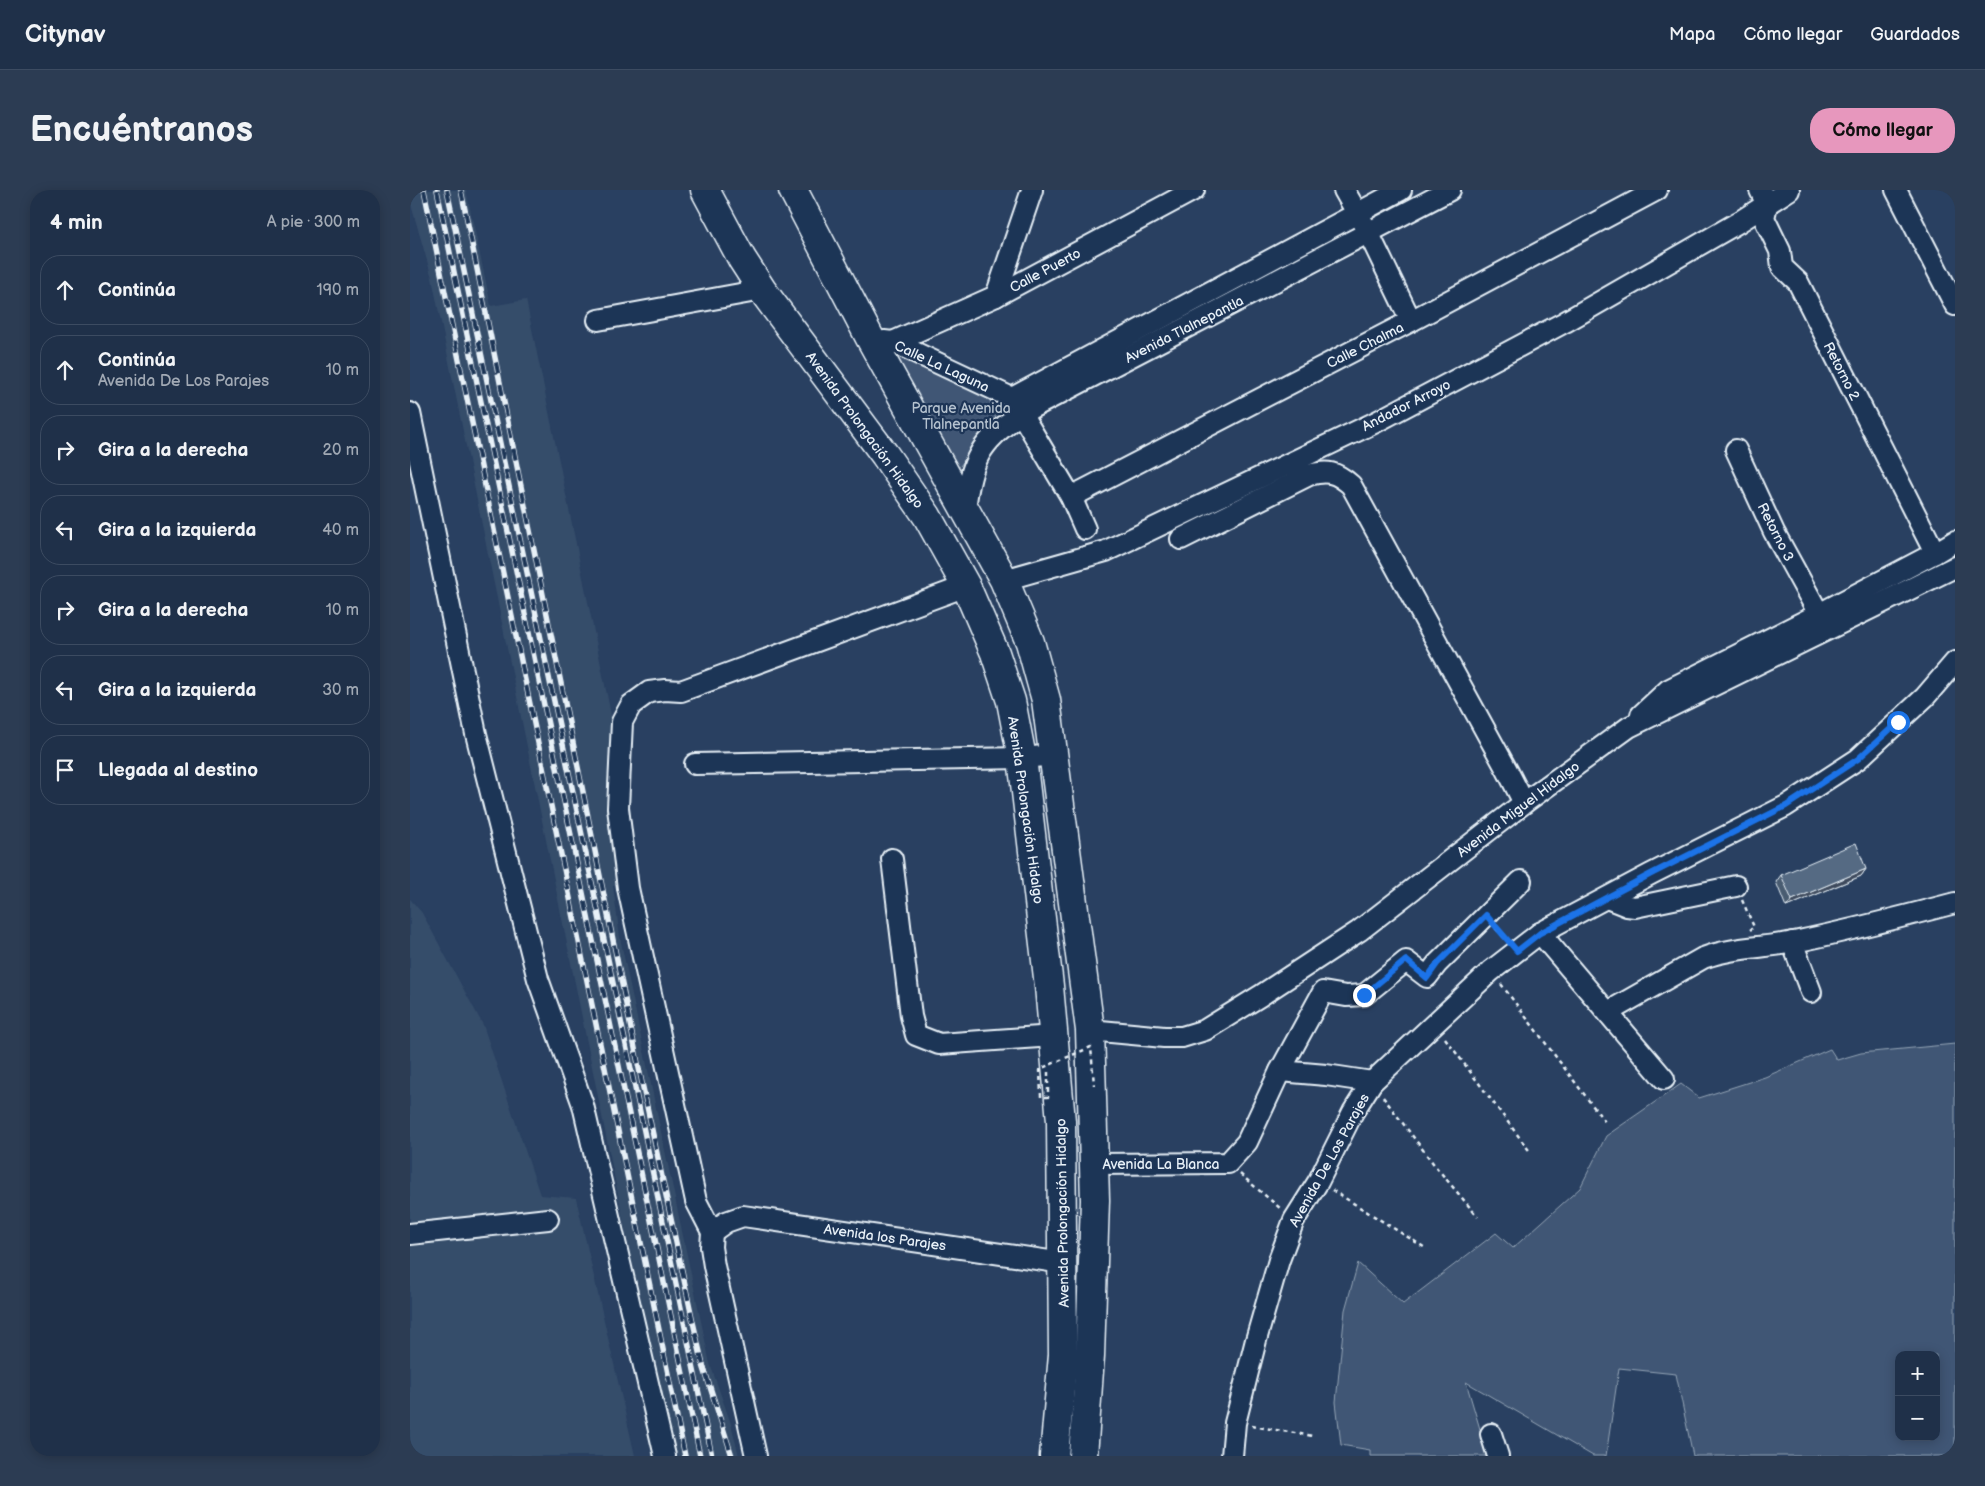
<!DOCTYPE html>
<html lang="es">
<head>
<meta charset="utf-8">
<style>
  :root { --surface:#1f3049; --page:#2c3c53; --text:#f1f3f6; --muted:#a1a9b4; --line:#3c4b61; --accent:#e797bd }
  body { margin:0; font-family:"Balsamiq Sans",sans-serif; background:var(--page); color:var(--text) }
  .controls { position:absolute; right:15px; bottom:15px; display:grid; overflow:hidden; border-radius:10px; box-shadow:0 2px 12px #0003 }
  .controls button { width:45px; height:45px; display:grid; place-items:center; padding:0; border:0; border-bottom:1px solid var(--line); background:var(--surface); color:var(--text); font:25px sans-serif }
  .stop { position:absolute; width:15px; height:15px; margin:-11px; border:4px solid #1a73e8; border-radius:50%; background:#fff }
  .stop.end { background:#1a73e8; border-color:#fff; box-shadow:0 1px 5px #0008 }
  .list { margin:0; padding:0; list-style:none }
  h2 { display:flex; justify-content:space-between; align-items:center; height:65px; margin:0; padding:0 20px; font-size:21px }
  h2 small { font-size:16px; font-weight:400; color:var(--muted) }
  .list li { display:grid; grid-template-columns:32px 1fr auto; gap:15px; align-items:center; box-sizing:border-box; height:70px; margin:0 10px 10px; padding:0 10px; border:1px solid var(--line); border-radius:20px }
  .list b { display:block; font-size:19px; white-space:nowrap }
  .list p { margin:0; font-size:16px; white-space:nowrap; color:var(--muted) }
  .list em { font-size:16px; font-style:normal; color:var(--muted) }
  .icon { flex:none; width:28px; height:28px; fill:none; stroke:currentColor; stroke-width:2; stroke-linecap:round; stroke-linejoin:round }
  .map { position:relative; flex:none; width:1545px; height:1266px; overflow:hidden; border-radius:20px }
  header { display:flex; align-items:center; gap:30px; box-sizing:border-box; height:70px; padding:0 25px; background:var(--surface); border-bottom:1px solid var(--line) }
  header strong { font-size:24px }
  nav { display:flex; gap:28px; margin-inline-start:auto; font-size:18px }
  .intro { display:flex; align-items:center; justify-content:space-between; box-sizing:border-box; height:120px; padding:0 30px }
  h1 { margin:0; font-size:35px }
  .button { padding:12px 22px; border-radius:20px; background:var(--accent); color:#111; font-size:18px; font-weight:700 }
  main { display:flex; gap:30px; padding:0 30px }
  aside { flex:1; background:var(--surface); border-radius:20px; box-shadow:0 2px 12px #0003 }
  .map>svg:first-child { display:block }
  .built { fill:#364d6b }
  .green { fill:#415774; stroke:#94a4b6; fill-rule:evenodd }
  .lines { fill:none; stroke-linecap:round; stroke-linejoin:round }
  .minor-casing { stroke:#e8f1f8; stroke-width:24 }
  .highway-casing { stroke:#e8f1f8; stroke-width:31 }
  .path { stroke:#e8f1f8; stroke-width:2.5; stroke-dasharray:4 4; stroke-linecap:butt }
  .minor { stroke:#1d3557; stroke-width:20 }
  .highway { stroke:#1d3557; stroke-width:28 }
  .rail-casing { stroke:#e8f1f8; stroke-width:5.5 }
  .rail { stroke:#1d3557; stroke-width:4; stroke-dasharray:11; stroke-linecap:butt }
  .path-bridge { stroke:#e8f1f8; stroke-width:2.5; stroke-dasharray:4 4; stroke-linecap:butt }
  .wall { fill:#495b71; stroke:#e8f1f8 }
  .shaded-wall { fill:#3c4a5c; stroke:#e8f1f8 }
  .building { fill:#556a83; stroke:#e8f1f8 }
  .route { stroke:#1a73e8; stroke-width:6 }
  .labels { text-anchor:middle; stroke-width:4.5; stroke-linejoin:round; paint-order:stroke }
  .street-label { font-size:14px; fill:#e8f1f8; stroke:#1d3557 }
  .park-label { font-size:14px; fill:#b6c3d0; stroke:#1d3557 }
</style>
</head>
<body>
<header>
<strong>Citynav</strong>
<nav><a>Mapa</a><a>Cómo llegar</a><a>Guardados</a></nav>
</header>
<div class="intro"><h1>Encuéntranos</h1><a class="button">Cómo llegar</a></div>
<main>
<aside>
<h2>4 min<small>A pie · 300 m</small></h2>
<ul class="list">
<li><svg class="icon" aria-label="ahead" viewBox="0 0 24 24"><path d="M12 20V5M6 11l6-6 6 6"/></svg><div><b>Continúa</b></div><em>190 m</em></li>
<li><svg class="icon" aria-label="ahead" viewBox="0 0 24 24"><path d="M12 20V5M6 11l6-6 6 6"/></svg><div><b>Continúa</b><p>Avenida De Los Parajes</p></div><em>10 m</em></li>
<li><svg class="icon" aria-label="right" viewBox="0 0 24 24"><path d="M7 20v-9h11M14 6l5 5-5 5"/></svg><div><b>Gira a la derecha</b></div><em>20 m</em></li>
<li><svg class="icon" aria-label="left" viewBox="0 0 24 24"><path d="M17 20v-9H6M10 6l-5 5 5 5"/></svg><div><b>Gira a la izquierda</b></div><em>40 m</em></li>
<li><svg class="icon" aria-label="right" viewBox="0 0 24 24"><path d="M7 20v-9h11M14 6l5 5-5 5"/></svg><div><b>Gira a la derecha</b></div><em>10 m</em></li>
<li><svg class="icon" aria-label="left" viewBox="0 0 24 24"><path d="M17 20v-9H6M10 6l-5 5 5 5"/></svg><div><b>Gira a la izquierda</b></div><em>30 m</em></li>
<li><svg class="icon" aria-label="arrive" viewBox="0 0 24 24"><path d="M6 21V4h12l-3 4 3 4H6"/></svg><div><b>Llegada al destino</b></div></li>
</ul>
</aside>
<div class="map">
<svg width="1545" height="1266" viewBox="0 0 1545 1266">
  <rect width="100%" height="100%" fill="#294061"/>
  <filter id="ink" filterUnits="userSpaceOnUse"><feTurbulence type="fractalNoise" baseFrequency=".02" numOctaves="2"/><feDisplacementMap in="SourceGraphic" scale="10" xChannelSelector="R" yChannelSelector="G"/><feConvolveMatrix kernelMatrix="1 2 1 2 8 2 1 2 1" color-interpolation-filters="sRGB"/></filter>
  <g filter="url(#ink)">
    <g class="built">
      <path d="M0,0H56L81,116L116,110L205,544L212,694L203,696L210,748L300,1174L321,1234L329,1266H261L22,88L0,11Z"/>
      <path d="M0,709L12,723L73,835L130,1005L166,1008L225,1266H0Z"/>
    </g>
    <g class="green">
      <path d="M480,158L579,207L586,229L547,280Z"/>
      <path d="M1545,854V1266H1283L1266,1184L1209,1178L1196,1266H1183L1056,1192L1078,1266H960V1260L931,1255L926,1212L935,1120L948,1073L993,1114L1086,1043L1103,1058L1170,998L1196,946L1271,894L1289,908L1355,887L1420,859L1427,870L1451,863ZM1489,1165H1526V1247H1489Z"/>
    </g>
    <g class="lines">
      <defs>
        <g id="minor">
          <path d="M934,0L959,44L1001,131"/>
          <path d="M1350,0L1357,15L1354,28L1370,61L1372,77L1388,92L1525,363"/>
          <path d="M1486,0L1545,115"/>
          <path d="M586,106L622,0"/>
          <path d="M188,130L352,100"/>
          <path d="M474,151L483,152L602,208L661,307L675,339"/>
          <path d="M483,152L586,106L784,0"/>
          <path d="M602,208L991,0"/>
          <path d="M0,223L66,544L128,789L173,915L255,1266"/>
          <path d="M1326,260L1364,342L1409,424"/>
          <path d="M661,307L1001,131L1247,0"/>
          <path d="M555,319C561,270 570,251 612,223L1040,0"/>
          <path d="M771,349L899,285C918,280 926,282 941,295L1097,580L1114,613"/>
          <path d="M594,390L696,361L966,232L1155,132L1329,32L1379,0"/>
          <path d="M1231,525L1258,500L1409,424L1525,363L1545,351"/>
          <path d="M285,574L612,568L645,565"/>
          <path d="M482,669L501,826L506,845L529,854L644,846"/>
          <path d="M1197,708L1217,716L1225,717L1326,696"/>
          <path d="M1130,743L1254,889"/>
          <path d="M1382,752L1401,802"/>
          <path d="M1198,822L1293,768C1322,757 1354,758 1384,752C1438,741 1492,727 1545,713"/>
          <path d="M680,840L754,847H772L795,840L850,806L949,741L1114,613L1219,537L1545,377"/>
          <path d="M870,881L916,885L962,892"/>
          <path d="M684,974L818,973L837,952L870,881L913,802L936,806L954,805L996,771L1017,787L1027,774L1111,691"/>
          <path d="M302,1042L316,1032L333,1026L653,1073"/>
          <path d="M0,1044L138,1029"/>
          <path d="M1081,1244L1088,1266"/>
          <path d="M346,1266L304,1076L301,1057L302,1042L286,1011L218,698L208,618L212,532L221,515L239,502L255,500L271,501L556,396"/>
          <path d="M822,1266L825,1233L846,1150L869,1070L884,1030L908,992L943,922L962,892L1081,781L1130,743L1241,684L1376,616L1448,569L1515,507L1545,472"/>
        </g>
        <g id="highway">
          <path d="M295,0L332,69L352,100L475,265L517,326L556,396L585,463L601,511L612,568L639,796L651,931L653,1165L644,1266"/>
          <path d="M383,0L460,148L594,390L620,452L636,510L680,840L685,1010L680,1166L673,1266"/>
        </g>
      </defs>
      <use href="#minor" class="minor-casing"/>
      <use href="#highway" class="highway-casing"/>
      <g class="path">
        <path d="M1332,710L1344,737L1340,740"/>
        <path d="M1086,738L1096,748"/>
        <path d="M1091,794L1195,932"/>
        <path d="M1035,848L1121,963"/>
        <path d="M973,907L1026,977L1068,1027"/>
        <path d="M830,984L871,1019"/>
        <path d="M922,1000L1017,1059"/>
        <path d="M842,1236L903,1246"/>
      </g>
      <use href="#minor" class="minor"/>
      <use href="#highway" class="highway"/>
      <defs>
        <g id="rail">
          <path d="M14,0L275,1266"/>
          <path d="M27,0L290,1266"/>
          <path d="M37,0L302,1266"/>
          <path d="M51,0L232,893L283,1132L293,1175L322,1266"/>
        </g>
      </defs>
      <use href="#rail" class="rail-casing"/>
      <use href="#rail" class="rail"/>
      <path class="path-bridge" d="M638,882V907H631L630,879L681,857L684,895"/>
    </g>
    <path class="wall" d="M1456,679L1451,686L1376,717L1366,692L1371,685Z"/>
    <path class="shaded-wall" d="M1456,679L1451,686L1376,717L1382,710Z"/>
    <path class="building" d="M1446,653L1456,679L1382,710L1371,685Z"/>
  </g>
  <g class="lines" filter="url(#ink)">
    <path class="route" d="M954,805L996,770L1017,788L1027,774L1076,725L1107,761L1130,743L1241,684L1376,616L1448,569L1488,532"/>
  </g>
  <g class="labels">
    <g class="street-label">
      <text transform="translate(635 80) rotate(-28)" y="5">Calle Puerto</text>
      <text transform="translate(774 139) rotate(-27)" y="5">Avenida Tlalnepantla</text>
      <text transform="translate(955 155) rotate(-27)" y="5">Calle Chalma</text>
      <text transform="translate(532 176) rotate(25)" y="5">Calle La Laguna</text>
      <text transform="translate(1432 181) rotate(63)" y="5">Retorno 2</text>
      <text transform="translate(996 215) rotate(-27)" y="5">Andador Arroyo</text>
      <text transform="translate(455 240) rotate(54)" y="5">Avenida Prolongación Hidalgo</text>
      <text transform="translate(1366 342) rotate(63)" y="5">Retorno 3</text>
      <text transform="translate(1108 619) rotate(-37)" y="5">Avenida Miguel Hidalgo</text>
      <text transform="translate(616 620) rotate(82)" y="5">Avenida Prolongación Hidalgo</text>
      <text transform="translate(919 970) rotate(-61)" y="5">Avenida De Los Parajes</text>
      <text x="751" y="979">Avenida La Blanca</text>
      <text transform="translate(652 1023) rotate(-91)" y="5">Avenida Prolongación Hidalgo</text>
      <text transform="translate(475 1047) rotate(8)" y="5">Avenida los Parajes</text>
    </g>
    <g class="park-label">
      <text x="551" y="223">Parque Avenida<tspan x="551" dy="16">Tlalnepantla</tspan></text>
    </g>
  </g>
</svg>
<div class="controls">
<button>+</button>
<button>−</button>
</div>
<div class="stop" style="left:1488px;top:532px"></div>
<div class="stop end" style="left:954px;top:805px"></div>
</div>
</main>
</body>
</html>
